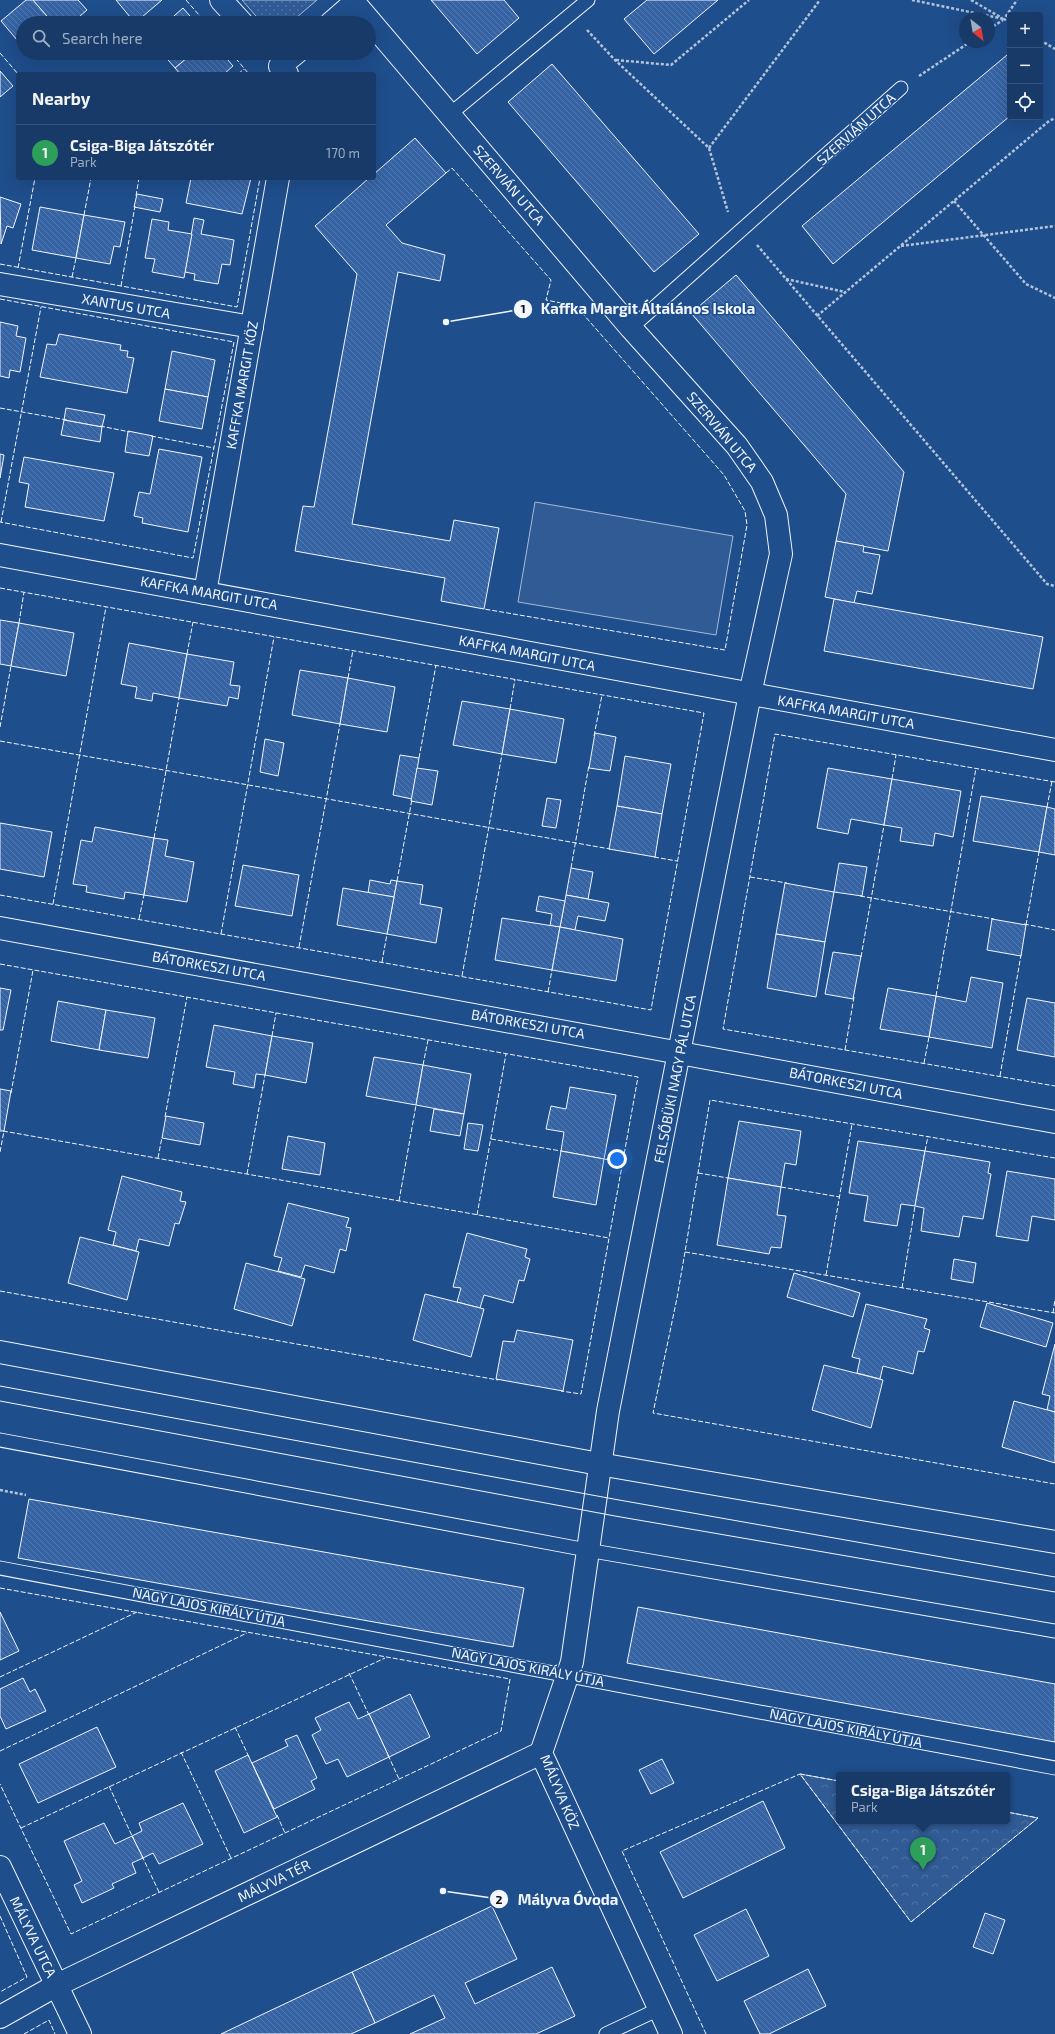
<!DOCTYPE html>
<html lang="en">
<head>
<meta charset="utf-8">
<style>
  :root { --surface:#173a69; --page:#244571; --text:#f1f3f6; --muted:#9eadc0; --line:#36547d; --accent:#95b2f1 }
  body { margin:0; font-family:"Exo 2",sans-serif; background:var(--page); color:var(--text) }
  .controls { position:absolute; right:12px; top:12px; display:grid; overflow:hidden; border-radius:4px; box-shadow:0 4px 16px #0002 }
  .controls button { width:36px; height:36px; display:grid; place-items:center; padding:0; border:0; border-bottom:1px solid var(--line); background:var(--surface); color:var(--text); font:20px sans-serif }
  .compass { position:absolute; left:959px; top:12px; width:36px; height:36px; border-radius:50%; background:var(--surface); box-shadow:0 4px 16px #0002; rotate:149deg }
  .you { position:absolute; left:617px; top:1159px; width:14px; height:14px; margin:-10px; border:3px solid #fff; border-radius:50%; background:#1a73e8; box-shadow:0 0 0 6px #1a73e833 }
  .badge { display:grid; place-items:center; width:26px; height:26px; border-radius:50%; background:var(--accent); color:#fff; font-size:13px; font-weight:700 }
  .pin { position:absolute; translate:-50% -33px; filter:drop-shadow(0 1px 2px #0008) }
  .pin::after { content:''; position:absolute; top:21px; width:14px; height:12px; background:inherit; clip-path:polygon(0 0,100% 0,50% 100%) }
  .popup { position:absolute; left:836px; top:1772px; width:174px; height:52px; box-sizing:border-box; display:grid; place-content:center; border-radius:4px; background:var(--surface); filter:drop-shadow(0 1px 3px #0005); font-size:13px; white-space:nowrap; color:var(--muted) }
  .popup b { font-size:15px; color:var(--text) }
  .popup::after { content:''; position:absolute; left:50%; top:100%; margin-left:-8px; border:8px solid transparent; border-top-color:var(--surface) }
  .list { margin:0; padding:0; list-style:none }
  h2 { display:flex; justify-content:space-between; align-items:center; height:52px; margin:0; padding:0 16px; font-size:17px }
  h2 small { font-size:13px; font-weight:400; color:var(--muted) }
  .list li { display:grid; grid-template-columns:26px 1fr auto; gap:12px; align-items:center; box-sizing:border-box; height:56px; padding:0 16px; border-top:1px solid var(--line) }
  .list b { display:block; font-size:15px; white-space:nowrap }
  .list p { margin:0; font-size:13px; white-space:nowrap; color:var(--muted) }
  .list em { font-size:13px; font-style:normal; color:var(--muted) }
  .icon { flex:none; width:22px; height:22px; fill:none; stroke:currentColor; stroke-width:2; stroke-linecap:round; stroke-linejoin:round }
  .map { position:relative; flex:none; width:1055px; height:2034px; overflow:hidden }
  .search { position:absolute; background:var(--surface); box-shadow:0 4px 16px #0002; left:16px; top:16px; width:360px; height:44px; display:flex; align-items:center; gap:10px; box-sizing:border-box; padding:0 14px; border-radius:22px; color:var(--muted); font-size:15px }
  .panel { position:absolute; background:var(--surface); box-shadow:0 4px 16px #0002; left:16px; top:72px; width:360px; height:108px; border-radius:4px }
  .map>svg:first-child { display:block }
  .grass { fill:url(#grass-dots); stroke:#a8bbd7 }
  .park { fill:url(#park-crowns); stroke:#a8bbd7 }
  .pitch { fill:#305b95; stroke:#a8bbd7 }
  .building { fill:url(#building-back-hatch); stroke:#f2f6ff }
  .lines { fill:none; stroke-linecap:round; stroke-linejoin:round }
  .lane-casing { stroke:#f2f6ff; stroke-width:15 }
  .street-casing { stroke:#f2f6ff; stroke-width:24 }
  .secondary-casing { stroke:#f2f6ff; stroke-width:24 }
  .path { stroke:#b3c4dc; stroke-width:2.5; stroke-dasharray:3 2; stroke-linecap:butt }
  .lane { stroke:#1f4e8c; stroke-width:13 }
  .street { stroke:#1f4e8c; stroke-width:22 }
  .secondary { stroke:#1f4e8c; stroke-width:22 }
  .tram { stroke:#f2f6ff; stroke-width:1 }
  .fence { stroke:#f2f6ff; stroke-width:1; stroke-dasharray:5 2; stroke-linecap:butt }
  .labels { text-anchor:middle; stroke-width:3; stroke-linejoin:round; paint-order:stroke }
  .street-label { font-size:14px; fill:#f2f6ff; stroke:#1f4e8c }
  .leader { fill:none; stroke:#f2f6ff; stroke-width:1.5 }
  .callout-dot { fill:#f2f6ff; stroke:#1f4e8c; stroke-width:1.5 }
  .mark-label { font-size:12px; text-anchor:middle; font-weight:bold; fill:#111 }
  .callout-label { font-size:15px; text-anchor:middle; font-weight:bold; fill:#f2f6ff; stroke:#1f4e8c; stroke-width:3; stroke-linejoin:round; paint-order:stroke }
</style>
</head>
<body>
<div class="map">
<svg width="1055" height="2034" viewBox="0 0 1055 2034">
  <defs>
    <pattern id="grass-dots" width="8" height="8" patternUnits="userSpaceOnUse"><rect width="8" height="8" fill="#305b95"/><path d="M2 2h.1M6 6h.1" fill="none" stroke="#4e73a5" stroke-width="1.8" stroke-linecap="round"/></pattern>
    <pattern id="park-crowns" width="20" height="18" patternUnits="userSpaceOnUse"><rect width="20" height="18" fill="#305b95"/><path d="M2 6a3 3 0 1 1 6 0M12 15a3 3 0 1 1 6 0" fill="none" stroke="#4e73a5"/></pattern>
    <pattern id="building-back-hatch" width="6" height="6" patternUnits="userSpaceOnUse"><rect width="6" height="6" fill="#3563a3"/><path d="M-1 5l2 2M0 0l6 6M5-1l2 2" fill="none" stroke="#537ab1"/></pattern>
  </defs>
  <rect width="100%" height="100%" fill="#1f4e8c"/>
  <path class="grass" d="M242,0H317L290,23H262Z"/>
  <path class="park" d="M800,1774L839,1781V1821H1007V1812L1038,1818L911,1922Z"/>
  <path class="pitch" d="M535,502L733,536L716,635L518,602Z"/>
  <g class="building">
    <path d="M26,0H33L53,23H23V47L1,21Z"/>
    <path d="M33,0H78L87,10L72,23H53Z"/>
    <path d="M116,0H162L135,23Z"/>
    <path d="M431,0H504L519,18L477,54Z"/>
    <path d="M647,0H718L654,54L624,19Z"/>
    <path d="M183,8L196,23H166Z"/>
    <path d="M162,53H193L175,68Z"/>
    <path d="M193,53H222L233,66L224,74H180L175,68Z"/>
    <path d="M1007,55L1010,58V116L833,264L802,226Z"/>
    <path d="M552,64L699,234L654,272L508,102Z"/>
    <path d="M0,71L13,86L0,97Z"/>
    <path d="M415,138L446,173L386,225L402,243L445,255L440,281L398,272L352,524L450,541L454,520L499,528L484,609L441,601L445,578L295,551L303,506L314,507L357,274L315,226L369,178H374V174Z"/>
    <path d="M191,178H251L242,214L186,203Z"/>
    <path d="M137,194L163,199L160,212L134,207Z"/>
    <path d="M0,197L21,204L13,228L7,226L1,244Z"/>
    <path d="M40,207L84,215L76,258L32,250Z"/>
    <path d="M84,215L125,222L120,247L114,246L110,264L76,258Z"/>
    <path d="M194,218L204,220L201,234L234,240L230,265L222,264L218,284L194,280L195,274L185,272Z"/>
    <path d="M152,219L169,222L168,230L192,234L184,278L152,272L155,259L145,258Z"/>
    <path d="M736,275L904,472L888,551L836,541L846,494L691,313Z"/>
    <path d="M0,322L18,326L16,336L26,338L20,372L10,370L9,378L0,376Z"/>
    <path d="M59,334L121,345L120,350L128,351L127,357L134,358L127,393L40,377L47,344L56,345Z"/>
    <path d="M172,351L215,360L208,397L165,389Z"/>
    <path d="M165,389L208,397L202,429L159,421Z"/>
    <path d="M66,408L105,415L102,427L64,420Z"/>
    <path d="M64,420L102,427L100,442L61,435Z"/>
    <path d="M128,431L153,436L149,456L125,452Z"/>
    <path d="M159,449L202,457L188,532L142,523L143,518L134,516L139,492L150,494Z"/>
    <path d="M0,454L4,455L0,478Z"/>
    <path d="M24,457L114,473L104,521L25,507L29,484L19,482Z"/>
    <path d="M836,541L864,546L863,552L880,555L872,594L857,591L854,603L825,597Z"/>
    <path d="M834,599L1043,637L1033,689L824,651Z"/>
    <path d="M0,620L19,623L11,666L0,664Z"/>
    <path d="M19,623L74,633L66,676L11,666Z"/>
    <path d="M129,643L187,654L179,698L153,693L152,701L135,698L137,687L121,684Z"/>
    <path d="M187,654L234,662L230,685L240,686L238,699L229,697L227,706L179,698Z"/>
    <path d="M300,670L348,678L340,724L292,715Z"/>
    <path d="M348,678L395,687L387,732L340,724Z"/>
    <path d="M462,701L510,709L502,754L453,745Z"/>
    <path d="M510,709L564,719L556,763L502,754Z"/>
    <path d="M595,733L616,737L610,771L589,768Z"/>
    <path d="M265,739L284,743L278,776L260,772Z"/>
    <path d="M400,755L419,758L412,799L393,795Z"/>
    <path d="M625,756L671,764L662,814L617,806Z"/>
    <path d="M417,768L438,771L432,805L411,801Z"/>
    <path d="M828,768L892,779L884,825L851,819L848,834L817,828Z"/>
    <path d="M892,779L961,791L953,837L935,833L933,846L900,841L902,828L884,825Z"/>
    <path d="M981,796L1047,807L1039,852L973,841Z"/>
    <path d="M547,798L561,800L556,828L542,826Z"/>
    <path d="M617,806L662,814L655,857L609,849Z"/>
    <path d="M1047,807L1055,809V855L1039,852Z"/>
    <path d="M0,823L52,832L44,877L0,869Z"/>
    <path d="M95,827L154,838L144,895L125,892L124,899L86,892L87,886L73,884L81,840L92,842Z"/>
    <path d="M154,838L168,840L165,856L194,862L187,902L144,895Z"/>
    <path d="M839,863L867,867L862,896L834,892Z"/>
    <path d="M243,865L299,875L292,916L235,906Z"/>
    <path d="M571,868L593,872L588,899L566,895Z"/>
    <path d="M370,880L390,884L391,880L397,881L394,897L368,893Z"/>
    <path d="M397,881L423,885L420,904L442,908L436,943L387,934Z"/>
    <path d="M785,883L834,892L825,942L776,934Z"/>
    <path d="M343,888L394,897L387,934L337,925Z"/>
    <path d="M566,895L609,903L605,921L578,916L575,930L560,927Z"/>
    <path d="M539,896L565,901L560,927L550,926L552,914L536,911Z"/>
    <path d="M502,918L560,927L552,970L495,960Z"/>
    <path d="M992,919L1026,925L1021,956L987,950Z"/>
    <path d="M560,927L623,939L616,981L552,970Z"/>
    <path d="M776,934L825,942L816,997L767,988Z"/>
    <path d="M833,952L861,956L853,999L825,994Z"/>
    <path d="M971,977L1003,983L992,1048L929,1037L936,996L966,1002Z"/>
    <path d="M0,988L11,990L3,1030H0Z"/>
    <path d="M888,988L936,996L929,1037L880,1029Z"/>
    <path d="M1027,998L1055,1003V1057L1017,1050Z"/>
    <path d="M58,1001L106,1010L99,1050L51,1041Z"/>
    <path d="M106,1010L155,1018L148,1058L99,1050Z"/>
    <path d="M214,1025L272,1036L265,1075L256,1074L254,1088L233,1084L235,1072L206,1067Z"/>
    <path d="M272,1036L313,1043L306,1083L265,1075Z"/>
    <path d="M374,1057L423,1065L416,1105L366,1096Z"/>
    <path d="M423,1065L471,1074L464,1114L416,1105Z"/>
    <path d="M570,1087L616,1095L604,1159L561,1151L564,1132L546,1129L551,1106L566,1109Z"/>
    <path d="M0,1089L11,1091L4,1131H0Z"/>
    <path d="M434,1109L464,1114L460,1136L430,1131Z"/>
    <path d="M166,1116L204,1123L200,1145L162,1138Z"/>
    <path d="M739,1121L801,1131L796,1165L785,1163L781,1187L728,1178Z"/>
    <path d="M468,1123L483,1125L478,1151L464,1149Z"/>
    <path d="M288,1136L325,1143L320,1175L282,1169Z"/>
    <path d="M858,1141L925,1151L915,1206L901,1204L897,1226L864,1221L868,1196L849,1193Z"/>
    <path d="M561,1151L604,1159L596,1205L553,1197Z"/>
    <path d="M925,1151L990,1162L988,1173L991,1174L983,1219L963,1216L959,1237L921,1231L924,1208L915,1206Z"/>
    <path d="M1007,1171L1055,1179V1220L1032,1216L1028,1241L996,1236Z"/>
    <path d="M122,1176L182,1192L180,1201L186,1202L179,1224L175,1223L169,1246L139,1239L136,1251L113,1245L116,1232L108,1230Z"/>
    <path d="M728,1178L781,1187L777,1215L786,1216L781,1248L771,1247L769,1254L717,1245Z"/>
    <path d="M288,1203L349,1218L346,1227L351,1228L346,1251L340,1249L334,1273L305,1265L301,1277L278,1271L282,1258L274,1256Z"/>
    <path d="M467,1233L527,1249L525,1257L530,1259L524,1281L519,1280L513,1303L484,1295L480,1308L457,1302L461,1288L453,1287Z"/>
    <path d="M80,1237L139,1252L127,1300L68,1283Z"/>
    <path d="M954,1259L976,1263L973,1283L951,1279Z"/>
    <path d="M246,1263L305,1279L292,1326L234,1309Z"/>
    <path d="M794,1273L860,1293L853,1317L787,1297Z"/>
    <path d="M425,1294L484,1309L471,1357L413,1340Z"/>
    <path d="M987,1303L1053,1323L1046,1347L980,1327Z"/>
    <path d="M866,1304L927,1319L924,1328L930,1330L924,1352L918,1351L913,1374L883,1366L880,1379L857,1373L860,1359L852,1357Z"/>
    <path d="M517,1330L573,1340L563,1391L496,1379L503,1341L514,1342Z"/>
    <path d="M1055,1344V1412L1047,1410L1050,1396L1042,1394Z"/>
    <path d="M824,1365L883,1380L871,1428L812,1410Z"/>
    <path d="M1014,1401L1055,1412V1463L1002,1447Z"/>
    <path d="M29,1499L524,1588L513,1647L18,1558Z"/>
    <path d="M638,1607L1055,1684V1742L627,1663Z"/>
    <path d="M0,1612L19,1651L0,1660Z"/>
    <path d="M23,1678L30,1692L35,1689L46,1711L6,1729L0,1716V1689Z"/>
    <path d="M410,1694L430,1737L389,1757L369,1714Z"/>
    <path d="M349,1702L358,1719L369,1714L389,1757L347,1777L338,1759L326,1764L312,1735L321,1730L315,1718Z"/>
    <path d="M97,1727L116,1767L38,1803L19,1764Z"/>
    <path d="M297,1735L317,1778L311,1781L315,1789L274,1809L252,1763L288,1746L285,1740Z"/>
    <path d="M248,1755L277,1817L244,1833L215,1771Z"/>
    <path d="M662,1759L674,1783L651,1794L639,1770Z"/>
    <path d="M763,1801L785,1848L683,1898L660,1852Z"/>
    <path d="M183,1803L203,1844L159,1864L153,1853L143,1858L132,1836L142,1831L139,1823Z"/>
    <path d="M104,1823L115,1844L132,1836L143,1858L132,1863L136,1873L112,1884L114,1888L82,1903L74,1885L82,1881L64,1841Z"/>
    <path d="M492,1906L517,1959L465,1983L475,2004L552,1967L575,2016L536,2034H410L445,2018L434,1995L375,2023L352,1972Z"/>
    <path d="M746,1909L769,1956L717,1981L694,1935Z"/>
    <path d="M985,1913L1005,1920L993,1954L973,1947Z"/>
    <path d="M808,1969L826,2006L769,2034H760L744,2001Z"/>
    <path d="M352,1972L375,2023L351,2034H221Z"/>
  </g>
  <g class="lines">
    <defs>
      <g id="lane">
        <path d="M449,115L588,0"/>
        <path d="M631,328L901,88"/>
        <path d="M0,1440L587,1550L1055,1631"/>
        <path d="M0,1568L1055,1768"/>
        <path d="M606,2034L659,2009"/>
      </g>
      <g id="street">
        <path d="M221,0L242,23"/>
        <path d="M352,0L631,328L737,446L762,482L776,515L781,554L750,694L608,1411L572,1662L541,1753L671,2034"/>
        <path d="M331,23L354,3"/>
        <path d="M287,74L280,66L296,53"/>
        <path d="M0,284L252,327"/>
        <path d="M0,555L1055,750"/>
        <path d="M205,593L278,178"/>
        <path d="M0,928L1055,1122"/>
        <path d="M0,1867L80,2034"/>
        <path d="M0,2017L57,1985L541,1753"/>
      </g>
      <path id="secondary" d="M0,1352L599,1464L1055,1542"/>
    </defs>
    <use href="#lane" class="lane-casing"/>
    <use href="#street" class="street-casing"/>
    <use href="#secondary" class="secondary-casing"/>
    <g class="path">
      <path d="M912,0L1004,19"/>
      <path d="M971,0L1002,18"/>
      <path d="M1010,23L1004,19L1017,0"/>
      <path d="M989,29L1003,20"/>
      <path d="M587,30L615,60L709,148L728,212"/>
      <path d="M1040,40L1055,49"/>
      <path d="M616,60L671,65L749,0"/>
      <path d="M919,76L970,42"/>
      <path d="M709,148L820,0"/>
      <path d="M954,201L1026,284L1055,298"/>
      <path d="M757,245L1047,584L1055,586"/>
      <path d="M901,246L1055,226"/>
      <path d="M786,279L845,292"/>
      <path d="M817,316L1049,121L1055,118"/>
      <path d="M0,1490L26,1495"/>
    </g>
    <use href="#lane" class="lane"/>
    <use href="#street" class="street"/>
    <use href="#secondary" class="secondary"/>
    <g class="tram">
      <path d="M0,1386L619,1500L1055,1577"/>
      <path d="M0,1401L615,1516L1055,1592"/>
    </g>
    <g class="fence">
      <path d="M186,0L206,23"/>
      <path d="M0,53L18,74"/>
      <path d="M231,53L249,74"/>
      <path d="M238,74L244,69"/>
      <path d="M446,173L452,168L551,280L546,300L576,306L724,475L745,511L747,525L725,650L484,609"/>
      <path d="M136,196L139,178"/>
      <path d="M84,215L91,178"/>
      <path d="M0,264L237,307L260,178"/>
      <path d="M18,268L35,178"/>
      <path d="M72,277L76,258"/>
      <path d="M121,286L135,206"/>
      <path d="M0,299L234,342L193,558L0,522"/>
      <path d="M0,408L67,420"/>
      <path d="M100,426L130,432"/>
      <path d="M151,436L214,448"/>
      <path d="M1,522L41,307"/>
      <path d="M0,588L704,713L651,1010L0,895"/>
      <path d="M19,623L24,592"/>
      <path d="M187,654L193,622"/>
      <path d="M348,678L353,650"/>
      <path d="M510,709L515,679"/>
      <path d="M0,727L11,666"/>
      <path d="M594,736L602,695"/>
      <path d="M0,741L610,849"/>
      <path d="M419,758L436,665"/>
      <path d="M892,779L896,755"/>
      <path d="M1055,782L775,734L723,1029L1055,1086"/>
      <path d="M1047,807L1052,781"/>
      <path d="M154,838L179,698"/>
      <path d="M654,857L677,861"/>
      <path d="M571,868L589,765"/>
      <path d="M750,877L787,883"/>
      <path d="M397,881L412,799"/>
      <path d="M860,896L994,919"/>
      <path d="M53,904L106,607"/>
      <path d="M139,919L144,895"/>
      <path d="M1024,924L1055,930"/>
      <path d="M1026,925L1039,852"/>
      <path d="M221,934L274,637"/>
      <path d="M299,947L340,724"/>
      <path d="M861,957L884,825"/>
      <path d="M382,962L387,934"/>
      <path d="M0,964L638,1077L581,1394L561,1391"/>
      <path d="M462,976L502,754"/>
      <path d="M548,992L552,970"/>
      <path d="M936,996L976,768"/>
      <path d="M272,1036L276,1013"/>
      <path d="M845,1050L854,997"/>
      <path d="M924,1063L929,1037"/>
      <path d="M423,1065L428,1040"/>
      <path d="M1000,1076L1021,955"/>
      <path d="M11,1093L33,970"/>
      <path d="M165,1117L187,997"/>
      <path d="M3,1131L609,1238"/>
      <path d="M491,1139L561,1151"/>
      <path d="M925,1151L928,1136"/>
      <path d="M0,1152L4,1131"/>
      <path d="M158,1158L162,1137"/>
      <path d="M1055,1158L710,1100L685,1252L1055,1313"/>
      <path d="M604,1159L623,1162"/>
      <path d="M698,1173L728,1178"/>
      <path d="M247,1174L265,1075"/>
      <path d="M781,1187L840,1197"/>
      <path d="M399,1201L416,1105"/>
      <path d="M477,1215L506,1054"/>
      <path d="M685,1252L677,1298L653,1413L1055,1484"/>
      <path d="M826,1275L852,1124"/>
      <path d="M902,1288L915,1206"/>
      <path d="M0,1291L498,1380"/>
      <path d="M1053,1313L1055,1299"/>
      <path d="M0,1588L510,1679L501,1731L71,1934L0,1784"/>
      <path d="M349,1673L369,1715"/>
      <path d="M0,1677L137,1612"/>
      <path d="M235,1727L249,1757"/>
      <path d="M0,1751L247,1633"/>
      <path d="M181,1752L231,1858"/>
      <path d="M388,1755L399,1779"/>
      <path d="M839,1781L800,1774L911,1922L1038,1818L1007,1812"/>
      <path d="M109,1786L133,1838"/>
      <path d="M277,1815L285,1833"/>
      <path d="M21,1828L385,1658"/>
      <path d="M142,1856L159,1892"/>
      <path d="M0,1916L27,1977L0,1992"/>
      <path d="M24,2034L49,2020L55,2034"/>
      <path d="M706,2034L622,1851L800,1774"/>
    </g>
  </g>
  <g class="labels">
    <g class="street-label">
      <text transform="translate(856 129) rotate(-42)" y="5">SZERVIÁN UTCA</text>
      <text transform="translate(509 185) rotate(49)" y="5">SZERVIÁN UTCA</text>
      <text transform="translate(126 306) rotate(10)" y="5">XANTUS UTCA</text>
      <text transform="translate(242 385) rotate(-80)" y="5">KAFFKA MARGIT KÖZ</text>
      <text transform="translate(722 432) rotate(50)" y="5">SZERVIÁN UTCA</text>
      <text transform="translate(209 593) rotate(10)" y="5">KAFFKA MARGIT UTCA</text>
      <text transform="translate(527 653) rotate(11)" y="5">KAFFKA MARGIT UTCA</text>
      <text transform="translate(846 712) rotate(10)" y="5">KAFFKA MARGIT UTCA</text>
      <text transform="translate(209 966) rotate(10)" y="5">BÁTORKESZI UTCA</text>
      <text transform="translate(528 1024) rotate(10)" y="5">BÁTORKESZI UTCA</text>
      <text transform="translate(675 1079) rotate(-79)" y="5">FELSŐBÜKI NAGY PÁL UTCA</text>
      <text transform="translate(846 1083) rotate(11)" y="5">BÁTORKESZI UTCA</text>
      <text transform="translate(209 1607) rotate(11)" y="5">NAGY LAJOS KIRÁLY ÚTJA</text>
      <text transform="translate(528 1667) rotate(11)" y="5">NAGY LAJOS KIRÁLY ÚTJA</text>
      <text transform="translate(846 1728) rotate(11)" y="5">NAGY LAJOS KIRÁLY ÚTJA</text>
      <text transform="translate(560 1792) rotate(67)" y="5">MÁLYVA KÖZ</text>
      <text transform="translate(274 1881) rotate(-26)" y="5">MÁLYVA TÉR</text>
      <text transform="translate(33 1937) rotate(64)" y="5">MÁLYVA UTCA</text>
    </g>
  </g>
  <path class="leader" d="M446 322L523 309M443 1891L499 1899"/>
  <g class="callout-dot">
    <circle cx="446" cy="322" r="4"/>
    <circle cx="443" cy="1891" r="4"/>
    <circle cx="523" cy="309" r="10"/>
    <circle cx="499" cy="1899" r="10"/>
  </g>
  <g class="mark-label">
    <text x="523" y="313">1</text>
    <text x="499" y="1904">2</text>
  </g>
  <g class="callout-label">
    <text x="648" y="314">Kaffka Margit Általános Iskola</text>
    <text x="568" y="1905">Mályva Óvoda</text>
  </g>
</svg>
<div class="controls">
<button>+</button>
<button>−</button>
<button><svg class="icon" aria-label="locate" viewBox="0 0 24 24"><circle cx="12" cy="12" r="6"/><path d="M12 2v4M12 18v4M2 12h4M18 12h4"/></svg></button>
</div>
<svg class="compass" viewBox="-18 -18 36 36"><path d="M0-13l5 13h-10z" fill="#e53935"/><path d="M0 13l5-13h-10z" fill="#9eadc0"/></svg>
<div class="you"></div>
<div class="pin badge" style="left:923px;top:1870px;background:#2e9e5b">1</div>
<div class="popup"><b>Csiga-Biga Játszótér</b>Park</div>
<div class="search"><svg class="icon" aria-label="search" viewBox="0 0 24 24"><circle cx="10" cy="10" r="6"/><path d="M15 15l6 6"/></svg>Search here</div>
<section class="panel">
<h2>Nearby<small></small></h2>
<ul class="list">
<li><span class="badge" style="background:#2e9e5b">1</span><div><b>Csiga-Biga Játszótér</b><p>Park</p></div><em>170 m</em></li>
</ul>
</section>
</div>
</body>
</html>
